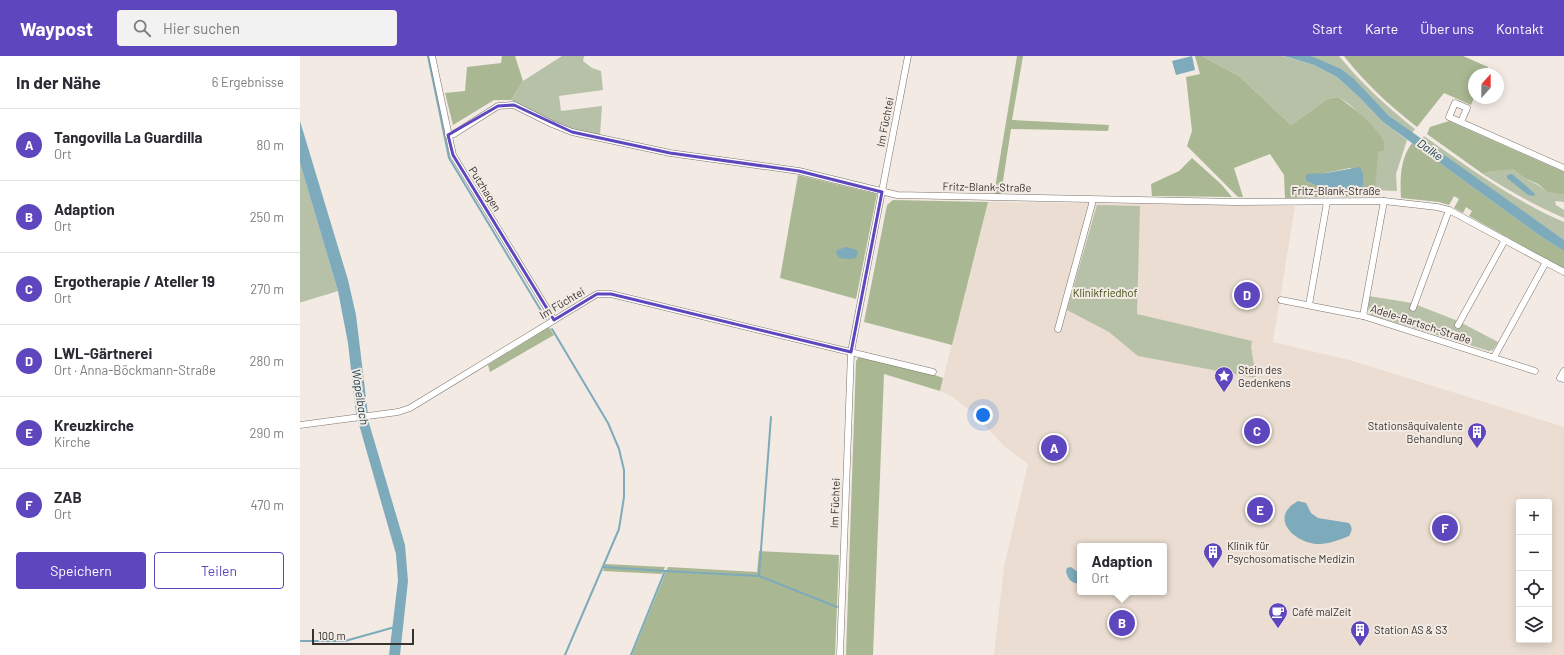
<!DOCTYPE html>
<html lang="de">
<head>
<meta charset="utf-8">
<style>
  :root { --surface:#fff; --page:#f2f2f3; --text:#2b2b33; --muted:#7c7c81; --line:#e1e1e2; --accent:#5e46be }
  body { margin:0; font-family:Barlow,sans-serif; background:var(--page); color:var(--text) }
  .controls { position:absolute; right:12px; bottom:12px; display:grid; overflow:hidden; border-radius:4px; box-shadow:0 2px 10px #0003 }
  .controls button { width:36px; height:36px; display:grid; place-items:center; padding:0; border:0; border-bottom:1px solid var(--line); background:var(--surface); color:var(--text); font:20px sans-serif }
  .compass { position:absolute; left:1168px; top:12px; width:36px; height:36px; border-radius:50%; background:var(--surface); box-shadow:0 2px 10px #0003; rotate:21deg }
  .scale { position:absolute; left:12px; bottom:10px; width:102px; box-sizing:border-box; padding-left:4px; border:2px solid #353230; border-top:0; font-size:11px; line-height:14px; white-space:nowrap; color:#353230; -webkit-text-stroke:3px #f2eae3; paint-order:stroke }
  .you { position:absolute; left:683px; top:359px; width:14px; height:14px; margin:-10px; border:3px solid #fff; border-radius:50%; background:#1a73e8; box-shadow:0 0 0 6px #1a73e833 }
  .badge { display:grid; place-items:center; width:26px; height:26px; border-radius:50%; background:var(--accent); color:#fff; font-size:13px; font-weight:700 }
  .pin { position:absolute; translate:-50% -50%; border:2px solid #fff; box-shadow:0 1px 4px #0006 }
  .popup { position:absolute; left:777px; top:487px; width:90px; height:52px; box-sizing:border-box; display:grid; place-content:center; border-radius:4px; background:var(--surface); filter:drop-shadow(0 1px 3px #0005); font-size:13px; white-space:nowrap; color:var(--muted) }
  .popup b { font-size:15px; color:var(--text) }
  .popup::after { content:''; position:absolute; left:50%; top:100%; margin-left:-8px; border:8px solid transparent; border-top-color:var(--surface) }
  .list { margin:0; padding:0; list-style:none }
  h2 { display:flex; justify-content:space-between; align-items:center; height:52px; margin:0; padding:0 16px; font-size:17px }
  h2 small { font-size:13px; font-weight:400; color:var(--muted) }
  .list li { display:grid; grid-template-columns:26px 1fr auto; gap:12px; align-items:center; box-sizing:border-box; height:72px; padding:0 16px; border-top:1px solid var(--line) }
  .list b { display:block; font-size:15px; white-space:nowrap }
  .list p { margin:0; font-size:13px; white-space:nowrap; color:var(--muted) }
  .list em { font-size:13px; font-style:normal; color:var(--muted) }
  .actions { display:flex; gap:8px; padding:12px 16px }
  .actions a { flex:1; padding:9px 0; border:1px solid var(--accent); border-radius:4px; text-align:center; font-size:14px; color:var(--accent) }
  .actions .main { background:var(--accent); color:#fff }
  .icon { flex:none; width:22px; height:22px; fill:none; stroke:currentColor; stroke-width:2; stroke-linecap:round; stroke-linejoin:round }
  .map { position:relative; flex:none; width:1264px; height:599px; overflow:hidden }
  header { display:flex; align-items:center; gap:24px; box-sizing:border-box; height:56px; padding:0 20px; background:var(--accent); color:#fff }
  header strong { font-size:19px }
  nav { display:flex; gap:22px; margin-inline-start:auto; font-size:14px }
  .search { width:280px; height:36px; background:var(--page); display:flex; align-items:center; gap:10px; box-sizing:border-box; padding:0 14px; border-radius:4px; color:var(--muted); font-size:15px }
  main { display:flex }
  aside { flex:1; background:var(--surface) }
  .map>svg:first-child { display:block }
  .built { fill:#ebddd1; fill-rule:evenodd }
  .green { fill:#b7c1a8 }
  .forest { fill:#a9b892; fill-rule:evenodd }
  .water { fill:#7dabbc }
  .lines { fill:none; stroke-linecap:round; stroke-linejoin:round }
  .stream { stroke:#7dabbc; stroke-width:2 }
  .minor-casing { stroke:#7a736d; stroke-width:7 }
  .minor { stroke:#fff; stroke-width:6 }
  .marked { fill:none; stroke:#5e46be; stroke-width:3; stroke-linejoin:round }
  .labels { text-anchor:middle; stroke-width:4; stroke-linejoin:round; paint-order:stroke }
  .street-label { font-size:11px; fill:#353230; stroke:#f2eae3 }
  .park-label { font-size:11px; fill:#394a0e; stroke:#f2eae3 }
  .poi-label { font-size:11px; fill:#353230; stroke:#f2eae3; text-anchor:start }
  .water-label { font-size:12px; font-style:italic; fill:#123c49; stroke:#f2eae3 }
</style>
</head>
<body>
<header>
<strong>Waypost</strong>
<div class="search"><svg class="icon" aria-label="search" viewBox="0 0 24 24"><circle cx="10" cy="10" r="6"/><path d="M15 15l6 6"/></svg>Hier suchen</div>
<nav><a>Start</a><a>Karte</a><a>Über uns</a><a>Kontakt</a></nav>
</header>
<main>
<aside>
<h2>In der Nähe<small>6 Ergebnisse</small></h2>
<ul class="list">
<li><span class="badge">A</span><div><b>Tangovilla La Guardilla</b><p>Ort</p></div><em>80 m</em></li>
<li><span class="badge">B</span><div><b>Adaption</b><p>Ort</p></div><em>250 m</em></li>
<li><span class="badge">C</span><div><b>Ergotherapie / Ateller 19</b><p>Ort</p></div><em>270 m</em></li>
<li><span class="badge">D</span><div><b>LWL-Gärtnerei</b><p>Ort · Anna-Böckmann-Straße</p></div><em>280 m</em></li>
<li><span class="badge">E</span><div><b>Kreuzkirche</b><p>Kirche</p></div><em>290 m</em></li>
<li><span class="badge">F</span><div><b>ZAB</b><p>Ort</p></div><em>470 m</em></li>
</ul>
<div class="actions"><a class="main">Speichern</a><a>Teilen</a></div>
</aside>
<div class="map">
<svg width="1264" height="599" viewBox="0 0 1264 599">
  <rect width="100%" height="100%" fill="#f2eae3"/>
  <path class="built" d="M688,146L995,150L973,286L1053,305L1264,371V599H694L704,511L728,408L705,391L671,355L651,340L640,335ZM1219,446H1249V584H1219ZM780,490H864V536H780Z"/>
  <g class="green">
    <path d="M262,0H284L283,5L292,12L301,15L303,34L259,40L261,55L302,50L300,79L273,74L252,65L211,44L223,25Z"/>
    <path d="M902,0H983L1014,9L1037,21L1059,41L1083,66L1107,84L1096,118L1097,135L1074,134L1079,95L1076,74L1049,48L1038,41L1027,43L991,69L939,20Z"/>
    <path d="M1011,0H1039C1062,28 1087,51 1115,73L1112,77Z"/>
    <path d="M1124,80C1169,112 1213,144 1264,166V184L1121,84Z"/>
    <path d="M0,107L38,235L2,246H0Z"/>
    <path d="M1208,113H1213L1224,122L1238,129L1247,136L1264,139V146L1255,145L1256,149L1264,154V162C1236,150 1209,135 1183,118L1187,116Z"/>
    <path d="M797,149L840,150L837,258L952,285L951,291L956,322L838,300L809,276L767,254Z"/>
    <path d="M1069,240L1112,247L1158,265L1198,286L1193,294L1189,295L1071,259L1068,256Z"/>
  </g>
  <g class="forest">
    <path d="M202,0H215L223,25L211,44H194L153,69L145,37L165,35L167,11L201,7Z"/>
    <path d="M717,0H723L712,64L809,69L808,75L711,73L701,138H694Z"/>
    <path d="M895,0H902L939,20L991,69L1027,43L1038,41C1050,49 1079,72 1084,86C1085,88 1084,92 1084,95H1079L1074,140L985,142L984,119L970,98L934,112L943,141H938L887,90L892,75L886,21L900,18ZM1050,112L1063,118V131C1043,138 1025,134 1006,125L1005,121Z"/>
    <path d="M1044,0H1163L1188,11L1184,18H1174V42L1171,49L1144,37L1117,71C1090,50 1065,27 1044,0Z"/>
    <path d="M1149,65L1264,116V139L1247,136L1238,128L1224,122L1213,113L1187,116L1183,118L1127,78L1130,71Z"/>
    <path d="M1112,87L1243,182L1264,195V213L1169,160L1172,155L1166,151L1163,157L1154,152L1159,143L1154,140L1149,149L1139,146L1101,142C1100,123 1100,103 1112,87Z"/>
    <path d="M892,102L921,128L932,141L852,140L851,128L879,115Z"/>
    <path d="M498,119L577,138L556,243L480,222Z"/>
    <path d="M593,144L688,146L652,289L564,266L587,149Z"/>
    <path d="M249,271L254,279L190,316L188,309Z"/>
    <path d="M559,301L623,315L643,322L640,335L584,318L573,599H546L556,305Z"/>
    <path d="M459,495L539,499L535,599H332L368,511L457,516Z"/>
    <path d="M305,508L365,511L362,518L303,515Z"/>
  </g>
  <g class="water">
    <path d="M892,0L895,14L876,19L872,5Z"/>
    <path d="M984,0H1011L1041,13L1054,23L1088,59L1264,184V195L1243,182L1083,66L1059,41L1037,21L1014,9Z"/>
    <path d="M0,65L48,224L56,259L69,367L105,489L108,525L100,599H89L98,524L96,498L56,358L48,287L38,235L0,107Z"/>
    <path d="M1060,111L1063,118V131C1042,138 1025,134 1006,125L1005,121L1007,118L1026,117Z"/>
    <path d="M1212,118L1234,137L1235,139L1234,140L1228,139L1207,122V119Z"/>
    <path d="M546,191L557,194L558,197L556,202L549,203L539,202L536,197L537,194Z"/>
    <path d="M998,445L1006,447L1011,457L1018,462L1049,467C1053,472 1052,475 1049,480C1039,484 1029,488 1019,488C996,488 967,462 998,445Z"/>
    <path d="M771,511L780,518V528C771,527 768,524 766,515L767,512Z"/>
  </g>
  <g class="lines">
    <g class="stream">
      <path d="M128,0L149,102L246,263"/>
      <path d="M252,273L308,367L319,393L324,414V441L319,473L265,599"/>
      <path d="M303,511L365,515"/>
      <path d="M459,520L471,361"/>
      <path d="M0,585H45L95,571"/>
      <path d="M331,599L365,515L459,520L537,551"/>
    </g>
    <defs>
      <g id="minor">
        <path d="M132,0L153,99L254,264"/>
        <path d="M1161,66L1167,52L1155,47L1149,61L1264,112"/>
        <path d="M148,79L154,78L198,50L214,49L252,68L272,76L370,97L499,115L597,139L935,146L1084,145L1137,151L1149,154L1264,216"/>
        <path d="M981,244L1063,260L1235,315"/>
        <path d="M1009,249L1027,146"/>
        <path d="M1113,252L1149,154"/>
        <path d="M1063,260L1084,145"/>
        <path d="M1158,269L1205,184"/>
        <path d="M758,273L792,148V144"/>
        <path d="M1194,301L1246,206"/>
        <path d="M1264,315L1260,322L1264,323"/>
        <path d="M0,369L98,356L110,352L297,238H311L633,316"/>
        <path d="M540,599L551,296L608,0"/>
      </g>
    </defs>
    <use href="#minor" class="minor-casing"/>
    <use href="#minor" class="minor"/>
  </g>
  <path class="marked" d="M214,49L272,76L370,97L499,115L582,136L551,296L311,238H297L254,264L153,99L148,79L198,50Z"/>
  <defs>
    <symbol id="sight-pin" viewBox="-11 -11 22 30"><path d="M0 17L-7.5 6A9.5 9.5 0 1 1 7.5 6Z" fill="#5e46be" stroke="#f2eae3"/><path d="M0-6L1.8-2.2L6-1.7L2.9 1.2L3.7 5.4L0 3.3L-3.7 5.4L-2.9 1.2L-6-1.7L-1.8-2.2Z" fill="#fff"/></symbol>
    <symbol id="building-pin" viewBox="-11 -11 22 30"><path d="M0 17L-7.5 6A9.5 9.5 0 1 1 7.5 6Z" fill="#5e46be" stroke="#f2eae3"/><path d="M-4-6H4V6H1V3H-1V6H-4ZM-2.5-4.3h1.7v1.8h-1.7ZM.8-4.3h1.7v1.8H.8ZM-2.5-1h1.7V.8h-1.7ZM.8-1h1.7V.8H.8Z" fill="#fff"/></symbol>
    <symbol id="cafe-pin" viewBox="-11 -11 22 30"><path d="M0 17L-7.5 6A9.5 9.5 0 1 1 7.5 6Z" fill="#5e46be" stroke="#f2eae3"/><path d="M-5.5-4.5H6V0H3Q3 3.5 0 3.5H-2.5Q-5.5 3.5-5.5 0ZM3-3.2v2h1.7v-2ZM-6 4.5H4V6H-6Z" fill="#fff"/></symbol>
  </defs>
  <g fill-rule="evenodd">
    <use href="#sight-pin" x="913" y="309" width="22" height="30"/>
    <use href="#building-pin" x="1166" y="365" width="22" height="30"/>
    <use href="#building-pin" x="902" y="485" width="22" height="30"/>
    <use href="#cafe-pin" x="967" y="545" width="22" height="30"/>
    <use href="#building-pin" x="1049" y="563" width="22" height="30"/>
  </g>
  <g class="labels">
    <g class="street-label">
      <text transform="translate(585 66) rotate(-79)" y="4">Im Füchtei</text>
      <text transform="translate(687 131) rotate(1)" y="4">Fritz-Blank-Straße</text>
      <text transform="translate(185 133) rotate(58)" y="4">Putzhagen</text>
      <text x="1036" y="139">Fritz-Blank-Straße</text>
      <text transform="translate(262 247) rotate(-31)" y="4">Im Füchtei</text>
      <text transform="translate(1121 268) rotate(18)" y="4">Adele-Bartsch-Straße</text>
      <text transform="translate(535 447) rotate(-88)" y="4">Im Füchtei</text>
    </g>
    <g class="park-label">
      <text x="805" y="241">Klinikfriedhof</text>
    </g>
    <g class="poi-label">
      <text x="938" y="318">Stein des<tspan x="938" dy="13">Gedenkens</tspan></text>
      <text x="1163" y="374" text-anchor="end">Stationsäquivalente<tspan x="1163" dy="13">Behandlung</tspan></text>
      <text x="927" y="494">Klinik für<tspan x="927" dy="13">Psychosomatische Medizin</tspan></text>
      <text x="992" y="560">Café malZeit</text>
      <text x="1074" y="578">Station AS &amp; S3</text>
    </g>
    <g class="water-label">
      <text transform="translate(1130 94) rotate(35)" y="4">Dalke</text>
      <text transform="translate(60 341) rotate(81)" y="4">Wapelbach</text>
    </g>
  </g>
</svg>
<div class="controls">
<button>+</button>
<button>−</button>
<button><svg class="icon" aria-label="locate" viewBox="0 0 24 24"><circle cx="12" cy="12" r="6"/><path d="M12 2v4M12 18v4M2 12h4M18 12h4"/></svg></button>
<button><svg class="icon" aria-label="layers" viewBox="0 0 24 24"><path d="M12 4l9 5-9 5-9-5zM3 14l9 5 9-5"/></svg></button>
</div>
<svg class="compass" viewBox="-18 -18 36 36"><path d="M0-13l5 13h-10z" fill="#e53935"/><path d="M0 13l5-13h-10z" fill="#7c7c81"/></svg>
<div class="scale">100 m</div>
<div class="you"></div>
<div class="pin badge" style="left:754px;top:392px">A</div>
<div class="pin badge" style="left:822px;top:567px">B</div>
<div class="popup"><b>Adaption</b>Ort</div>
<div class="pin badge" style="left:957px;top:375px">C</div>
<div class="pin badge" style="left:947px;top:239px">D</div>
<div class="pin badge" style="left:960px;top:454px">E</div>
<div class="pin badge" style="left:1145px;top:472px">F</div>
</div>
</main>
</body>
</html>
